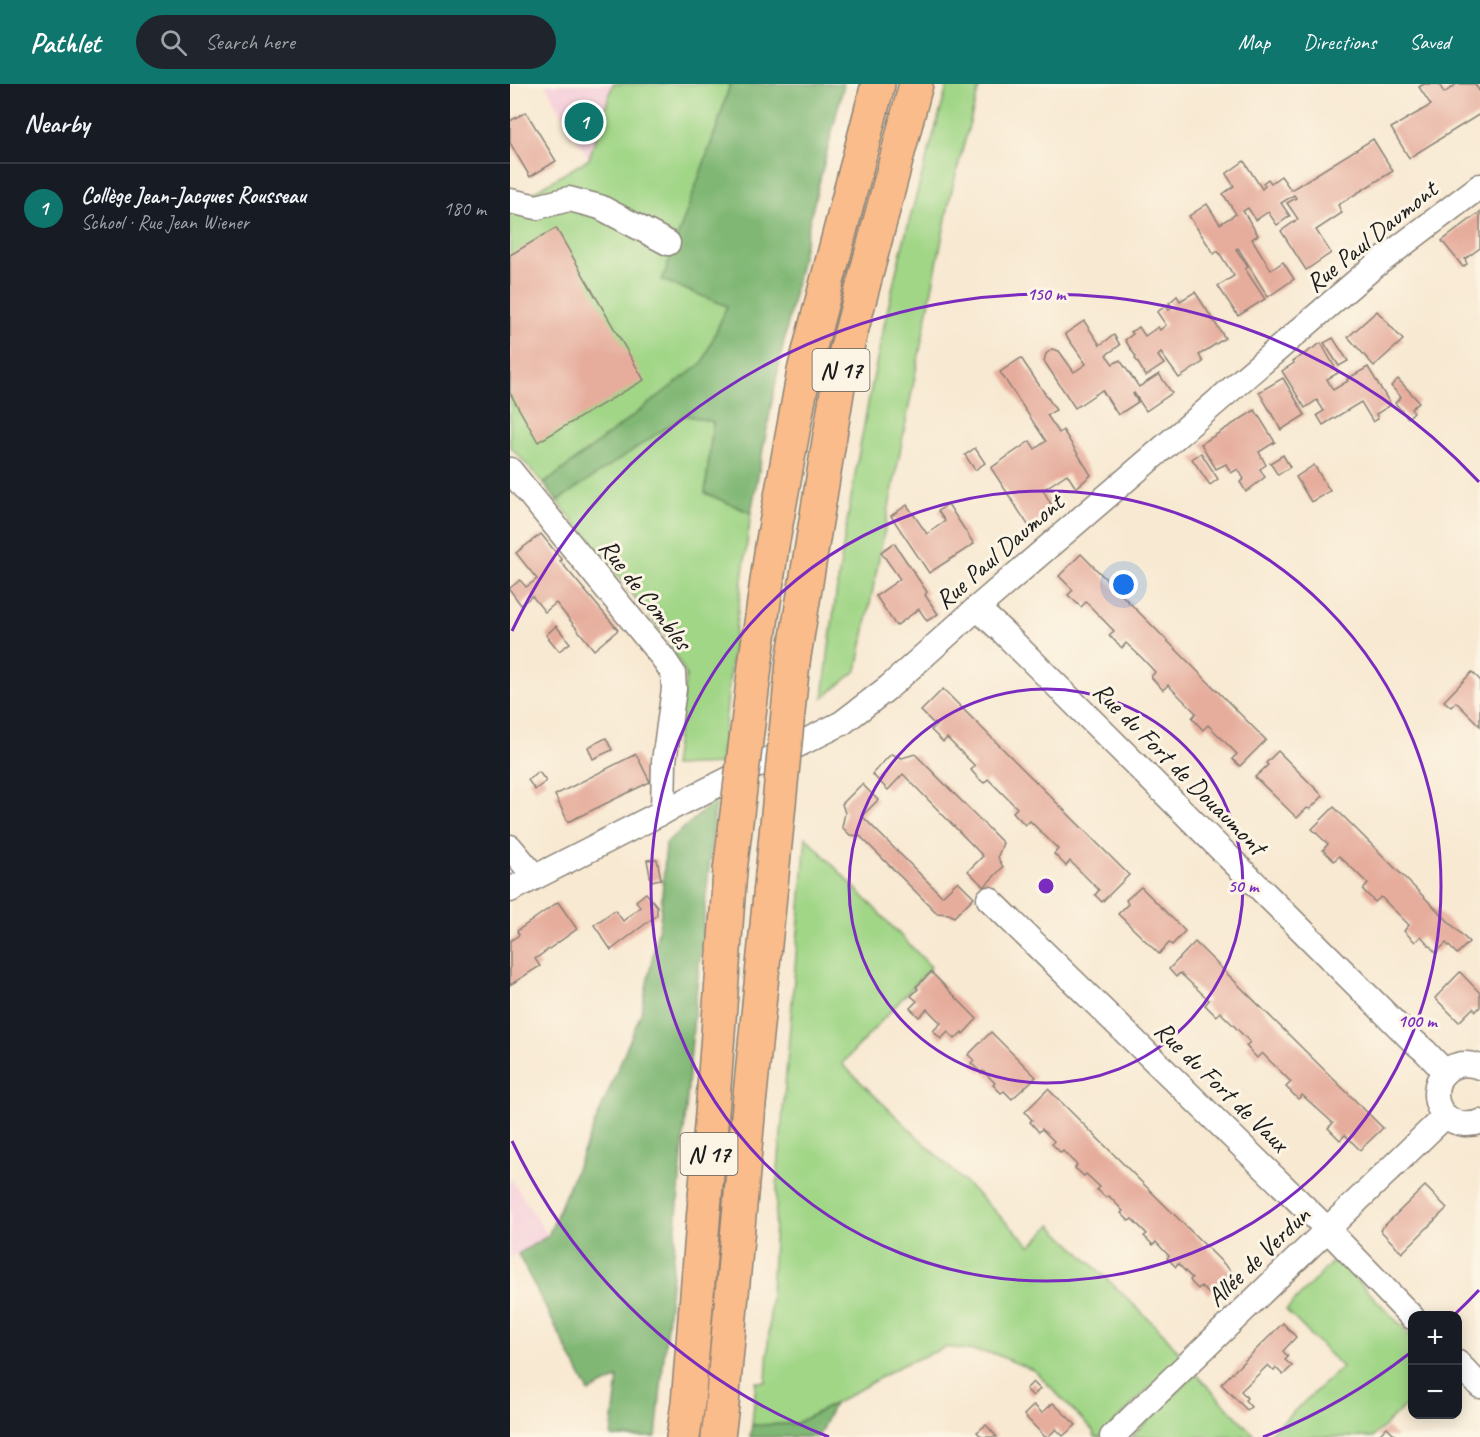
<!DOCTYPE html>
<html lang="en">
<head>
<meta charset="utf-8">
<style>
  :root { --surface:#171b24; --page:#20242c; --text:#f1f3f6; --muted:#9ea1a6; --line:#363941; --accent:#0f766e }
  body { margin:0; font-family:Caveat,sans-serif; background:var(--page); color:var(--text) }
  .controls { position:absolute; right:18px; bottom:18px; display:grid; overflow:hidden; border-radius:12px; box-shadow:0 3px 15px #0003 }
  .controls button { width:54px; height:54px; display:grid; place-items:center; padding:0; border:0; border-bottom:2px solid var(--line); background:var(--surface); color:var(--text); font:30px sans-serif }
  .you { position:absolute; left:614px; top:501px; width:21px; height:21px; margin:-15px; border:4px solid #fff; border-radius:50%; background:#1a73e8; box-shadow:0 0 0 9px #1a73e833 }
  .badge { display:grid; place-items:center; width:39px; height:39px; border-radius:50%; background:var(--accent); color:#fff; font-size:20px; font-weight:700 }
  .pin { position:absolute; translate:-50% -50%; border:3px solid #fff; box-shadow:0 2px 6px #0006 }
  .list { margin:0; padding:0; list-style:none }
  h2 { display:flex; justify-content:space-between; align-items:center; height:78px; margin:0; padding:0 24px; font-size:26px }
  h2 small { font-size:20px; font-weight:400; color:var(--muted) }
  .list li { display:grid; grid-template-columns:39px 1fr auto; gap:18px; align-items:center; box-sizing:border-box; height:90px; padding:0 24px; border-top:2px solid var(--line) }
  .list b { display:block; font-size:22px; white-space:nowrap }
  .list p { margin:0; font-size:20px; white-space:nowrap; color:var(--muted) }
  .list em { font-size:20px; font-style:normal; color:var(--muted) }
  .icon { flex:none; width:33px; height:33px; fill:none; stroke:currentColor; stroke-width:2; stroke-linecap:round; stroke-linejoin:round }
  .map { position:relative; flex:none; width:970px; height:1353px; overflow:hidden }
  header { display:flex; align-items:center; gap:36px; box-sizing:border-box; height:84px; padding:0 30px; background:var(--accent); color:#fff }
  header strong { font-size:28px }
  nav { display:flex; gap:33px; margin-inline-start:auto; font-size:21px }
  .search { width:420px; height:54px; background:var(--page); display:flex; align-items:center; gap:15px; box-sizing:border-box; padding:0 21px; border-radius:33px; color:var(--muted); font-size:22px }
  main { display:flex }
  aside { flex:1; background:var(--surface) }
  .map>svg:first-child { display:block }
  .built { fill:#f5cfdb }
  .green { fill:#a1d687; stroke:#5e7952; stroke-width:1.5 }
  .forest { fill:#80b774; stroke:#4e6a48; stroke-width:1.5 }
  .building { fill:#e6ad9d }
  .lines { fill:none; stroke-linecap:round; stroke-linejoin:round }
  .street-casing { stroke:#8a8277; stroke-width:27 }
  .highway-casing { stroke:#8a8277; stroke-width:36 }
  .street { stroke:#fff; stroke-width:24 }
  .highway { stroke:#f9bc8a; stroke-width:33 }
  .highway-bridge-casing { stroke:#8a8277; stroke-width:36; stroke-linecap:butt }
  .highway-bridge { stroke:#f9bc8a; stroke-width:33 }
  .ring { fill:none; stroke:#7b2cbf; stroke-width:3 }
  .labels { text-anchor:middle; stroke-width:6; stroke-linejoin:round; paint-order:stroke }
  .shield { fill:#fcf5e5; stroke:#5f5d58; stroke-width:1.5 }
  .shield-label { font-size:24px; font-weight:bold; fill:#1c1c1c }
  .street-label { font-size:26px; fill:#1c1c1c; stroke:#fcf5e5 }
  .centre { fill:#7b2cbf; stroke:#fcf5e5; stroke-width:3 }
  .ring-label { font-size:18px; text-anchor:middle; font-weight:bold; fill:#7b2cbf; stroke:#fcf5e5; stroke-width:6; stroke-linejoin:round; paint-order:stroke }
</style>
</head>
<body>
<header>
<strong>Pathlet</strong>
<div class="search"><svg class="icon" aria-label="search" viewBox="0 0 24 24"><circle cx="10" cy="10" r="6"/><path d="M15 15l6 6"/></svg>Search here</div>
<nav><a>Map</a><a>Directions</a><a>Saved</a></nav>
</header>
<main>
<aside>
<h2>Nearby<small></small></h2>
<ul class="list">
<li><span class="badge">1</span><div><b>Collège Jean-Jacques Rousseau</b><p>School · Rue Jean Wiener</p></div><em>180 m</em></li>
</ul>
</aside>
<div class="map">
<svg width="970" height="1353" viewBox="0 0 970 1353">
  <rect width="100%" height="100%" fill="#fcf5e5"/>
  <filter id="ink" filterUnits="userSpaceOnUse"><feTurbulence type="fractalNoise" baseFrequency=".0167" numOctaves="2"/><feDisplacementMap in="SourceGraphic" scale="12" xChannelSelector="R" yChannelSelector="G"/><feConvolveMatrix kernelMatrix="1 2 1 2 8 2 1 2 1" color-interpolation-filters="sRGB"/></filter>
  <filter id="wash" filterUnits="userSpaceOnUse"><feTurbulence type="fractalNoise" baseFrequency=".008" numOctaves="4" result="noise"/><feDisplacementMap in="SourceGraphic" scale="24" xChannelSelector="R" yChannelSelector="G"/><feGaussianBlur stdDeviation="1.35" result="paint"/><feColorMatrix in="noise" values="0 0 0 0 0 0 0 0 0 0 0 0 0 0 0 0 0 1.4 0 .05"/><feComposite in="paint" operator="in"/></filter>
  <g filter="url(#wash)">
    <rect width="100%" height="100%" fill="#f8e9d2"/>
    <g class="built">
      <path d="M35,0H103L79,75Z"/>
      <path d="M0,1093L38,1152L0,1174Z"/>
    </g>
    <g class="green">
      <path d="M103,0H220L208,40L153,196L217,222L193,279L34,400L0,362V122L79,75Z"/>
      <path d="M438,0H470L441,109L347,586L313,614C329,469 354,326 387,184C402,122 421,61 438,0Z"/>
      <path d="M175,331L203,338L195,409L241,429L222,571L211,680L163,682L176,591L155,551L47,417Z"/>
      <path d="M296,753L421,883L332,980L521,1162L541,1141L653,1249L672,1272L590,1353H585L583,1347L525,1287L485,1270L437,1263L392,1281L324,1320L285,1340L242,1341L246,1298H256L268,1086Z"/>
      <path d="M826,1174L902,1253V1315L863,1353H756L832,1283L776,1226Z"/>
      <path d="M686,1290L746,1353H621Z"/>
    </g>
    <g class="forest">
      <path d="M220,0H334L300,135L268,286L241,429L195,409L203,338L175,331L47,417L34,400L193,278L217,222L152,196L208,40Z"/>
      <path d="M206,716L184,931L162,1190L146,1353H101L108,1294L79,1308L8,1170L38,1152L131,929L150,837L156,759Z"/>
      <path d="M324,1320L308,1353H240L242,1341L285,1340Z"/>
    </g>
    <g id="blocks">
      <g class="building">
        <path d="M914,0H929L934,9L947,0H965L970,8V30L899,74L881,44L921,21L909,3Z"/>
        <path d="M16,28L46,77L20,93L0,59V37Z"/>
        <path d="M863,55L883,87L828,121L832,129L806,146L821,169L796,186L771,147L788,135L777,119L786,114L784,111L771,119L780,132L767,141L758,128L746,136L738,124L733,127L748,151L742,155L761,186L773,178L784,195L758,213L728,164L726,165L738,183L735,185L755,215L728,232L708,202L724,192L708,167L704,170L679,132L697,120L710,140L726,130L713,110L724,102L716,90L734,77L752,105L755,102L753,99L758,95L761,99L771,92L781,106Z"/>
        <path d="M970,128V164L955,175L957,180L953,183L932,157Z"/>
        <path d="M46,144L134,296L28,358L0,309V171Z"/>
        <path d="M685,208L715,254L689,271L693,278L669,294L651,269L648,272L654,280L636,292L625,274L626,273L615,256L623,250L621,248L629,243L635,252L648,243L650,246L656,241L647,228L656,222L659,226L662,223L659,219L667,212L670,217Z"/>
        <path d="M867,227L893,256L864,282L838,253Z"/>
        <path d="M574,237L590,261L604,251L610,261L596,271L603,280L610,276L629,303L649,290L662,309L636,327L624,309L623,310L628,318L608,331L592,306L565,324L534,277L536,270L542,265L549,267L564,288L576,280L555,250Z"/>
        <path d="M823,254L838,277L829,282L814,259Z"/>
        <path d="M811,259L828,289L817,295L823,306L838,297L837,295L858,283L881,321L866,330L868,335L863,338L851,318L813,341L807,331L814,327L807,316L795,324L772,287L784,279L783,277Z"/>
        <path d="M511,274L546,326L537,331L549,349L553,346L581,391L566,404L557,390L533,406L544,425L520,444L481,384L520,357L525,365L536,357L490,288Z"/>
        <path d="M773,294L795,331L771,346L749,308Z"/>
        <path d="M888,295L909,318L901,325L904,328L898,334L885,319L891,313L881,302Z"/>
        <path d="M745,326L765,358L749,368L756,381L750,385L755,393L736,408L730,398L734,395L728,385L721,389L716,380L706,385L691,360Z"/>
        <path d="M465,364L475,379L465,386L455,371Z"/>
        <path d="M691,369L708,395L700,401L682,375Z"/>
        <path d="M773,371L780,383L768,391L760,379Z"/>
        <path d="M804,381L820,407L801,418L786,393Z"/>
        <path d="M438,420L464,460L419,489L381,432L397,421L417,450L435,437L428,427Z"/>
        <path d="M31,450L52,476L50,477L108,546L84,566L46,519L35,528L22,512L11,521L0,506V504L10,496L16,503L27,495L6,469Z"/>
        <path d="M384,459L417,508L415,511L428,530L417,537L409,525L386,542L366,512L390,495L371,468Z"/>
        <path d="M571,470L756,656L730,682L722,675L727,670L698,641L693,646L682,634L686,629L658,601L653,606L641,593L645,588L632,574L616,559L612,564L599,551L604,547L576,518L571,523L558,511L563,506L549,492Z"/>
        <path d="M46,542L60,559L49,567L36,551Z"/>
        <path d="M962,588L970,596V642L946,618L941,623L934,617Z"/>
        <path d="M433,605L619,791L592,818L585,811L589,806L560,777L556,782L544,770L548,765L520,737L515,741L503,728L507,724L478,695L474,699L468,694L461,686L465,682L437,654L433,658L421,646L426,642L411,627Z"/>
        <path d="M96,654L102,666L83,675L78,663Z"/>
        <path d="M768,667L813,712L800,725L797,724L787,734L745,693L758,681L756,679Z"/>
        <path d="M126,670L140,698L58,738L45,711Z"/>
        <path d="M381,670L392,674L405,670L493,759L488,772L489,776L493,783L474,803L458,787L473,772L393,690L378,706L362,690Z"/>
        <path d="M29,688L36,697L25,706L18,696Z"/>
        <path d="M352,700L368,716L352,732L432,812L448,797L464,813L444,833L439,830L427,829L350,752L340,751L332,743L335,729L332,720Z"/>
        <path d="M824,723L959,858L947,870L936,859L926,869L911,852L905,858L894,847L899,841L871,813L865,818L853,806L858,800L844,786L829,772L824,777L813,766L818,760L802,745Z"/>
        <path d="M147,775L151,795L141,797L137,776Z"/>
        <path d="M631,803L675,847L662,861L659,859L649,870L608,830L618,820L616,816Z"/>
        <path d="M136,809L147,822V831L101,866L84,841L105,826L113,837L130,823L126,817Z"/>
        <path d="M48,818L67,845L25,875L30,882L0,901V857L9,851L7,847Z"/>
        <path d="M685,858L873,1044L850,1066L835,1051L830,1056L818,1044L823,1039L792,1011L788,1015L776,1003L781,998L752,969L747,974L736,962L740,958L710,928L706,932L695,921L699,916L670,889L666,893L659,885Z"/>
        <path d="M421,888L467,935L453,950L452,948L445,955L438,948L431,955L423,947L431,939L417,925L409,933L400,924L407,917L401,912L408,905L406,903Z"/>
        <path d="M950,888L970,909V923L966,927L963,924L949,938L925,914Z"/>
        <path d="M481,948L526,993L502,1015L494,1007L491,1009L483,1001L485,999L473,987L471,989L461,979L464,976L458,971Z"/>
        <path d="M538,1005L722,1188L699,1210L691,1202L688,1205L682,1199L680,1196L682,1194L668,1180L666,1183L657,1174L659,1172L646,1158L643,1161L634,1152L637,1150L622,1135L619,1137L611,1129L613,1127L599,1112L596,1114L589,1107L587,1106L590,1103L576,1090L574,1092L565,1084L567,1081L553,1067L551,1069L542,1060L544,1057L532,1045L529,1048L520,1038L522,1036L515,1028Z"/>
        <path d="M915,1102L937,1124L892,1169L870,1146Z"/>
        <path d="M773,1239L786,1253L773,1267L778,1273L775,1276L782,1282L773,1291L766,1284L764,1287L758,1281L731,1307L737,1314L735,1316L741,1323L737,1326L711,1300Z"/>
        <path d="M523,1298L530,1305L523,1312L516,1305Z"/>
        <path d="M543,1319L566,1341L553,1352L546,1345L538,1353H535L514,1331L524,1321L532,1329Z"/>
        <path d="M476,1341L487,1353H472L467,1348Z"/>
        <path d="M877,1343L887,1353H867Z"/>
      </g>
    </g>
  </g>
  <g filter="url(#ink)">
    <use href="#blocks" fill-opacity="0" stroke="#8a8277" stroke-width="1.5"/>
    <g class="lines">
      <defs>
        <g id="street">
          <path d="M0,117L27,123L59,115L90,123L158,159"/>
          <path d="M0,386L153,574L163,589L164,605L154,677L153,728"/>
          <path d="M467,524L493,548L901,955L915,967L935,988"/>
          <path d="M0,763L25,793"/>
          <path d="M0,806L153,728L332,639L379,603L467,524L862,184L970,102"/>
          <path d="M479,815L817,1145L902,1233"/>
          <path d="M970,983C949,975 926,985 926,1010C926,1034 950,1045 970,1038"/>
          <path d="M948,1279L970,1302"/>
          <path d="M602,1353L935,1032"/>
        </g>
        <g id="highway">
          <path d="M246,574L262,462L294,287L368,0"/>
          <path d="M283,578L330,290L406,0"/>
          <path d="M173,1353L178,1319L203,1017L220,787"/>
          <path d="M208,1353L212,1321L239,1021L262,791"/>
        </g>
      </defs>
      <use href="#street" class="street-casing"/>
      <use href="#highway" class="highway-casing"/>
      <use href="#street" class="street"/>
      <use href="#highway" class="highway"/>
      <defs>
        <g id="highway-bridge">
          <path d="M220,787L246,574"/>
          <path d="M262,791L283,578"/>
        </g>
      </defs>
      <use href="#highway-bridge" class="highway-bridge-casing"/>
      <use href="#highway-bridge" class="highway-bridge"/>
    </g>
  </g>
  <g class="ring">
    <circle cx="536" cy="802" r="197"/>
    <circle cx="536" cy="802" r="395"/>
    <path d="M969 1206A592 592 0 0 1 944 1231M900 1269A592 592 0 0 1 753 1353M319 1353A592 592 0 0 1 2 1057M2 547A592 592 0 0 1 969 398"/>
  </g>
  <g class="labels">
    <g class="shield">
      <rect x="302.5" y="265" width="57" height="42" rx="4.5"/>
      <rect x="170.5" y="1049" width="57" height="42" rx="4.5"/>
    </g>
    <g class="shield-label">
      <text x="331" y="294">N 17</text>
      <text x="199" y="1078">N 17</text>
    </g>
    <g class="street-label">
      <text transform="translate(861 152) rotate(-39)" y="9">Rue Paul Daumont</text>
      <text transform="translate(489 467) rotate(-41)" y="9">Rue Paul Daumont</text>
      <text transform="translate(136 510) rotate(52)" y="9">Rue de Combles</text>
      <text transform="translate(670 684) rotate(45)" y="9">Rue du Fort de Douaumont</text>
      <text transform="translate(712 1002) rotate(44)" y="9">Rue du Fort de Vaux</text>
      <text transform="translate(748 1172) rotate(-44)" y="9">Allée de Verdun</text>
    </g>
  </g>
  <circle cx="536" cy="802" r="9" class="centre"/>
  <g class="ring-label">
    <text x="536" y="216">150 m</text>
    <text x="733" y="808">50 m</text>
    <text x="907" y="943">100 m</text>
  </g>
</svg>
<div class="controls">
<button>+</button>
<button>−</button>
</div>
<div class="you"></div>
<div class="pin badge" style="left:74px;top:38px">1</div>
</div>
</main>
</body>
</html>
